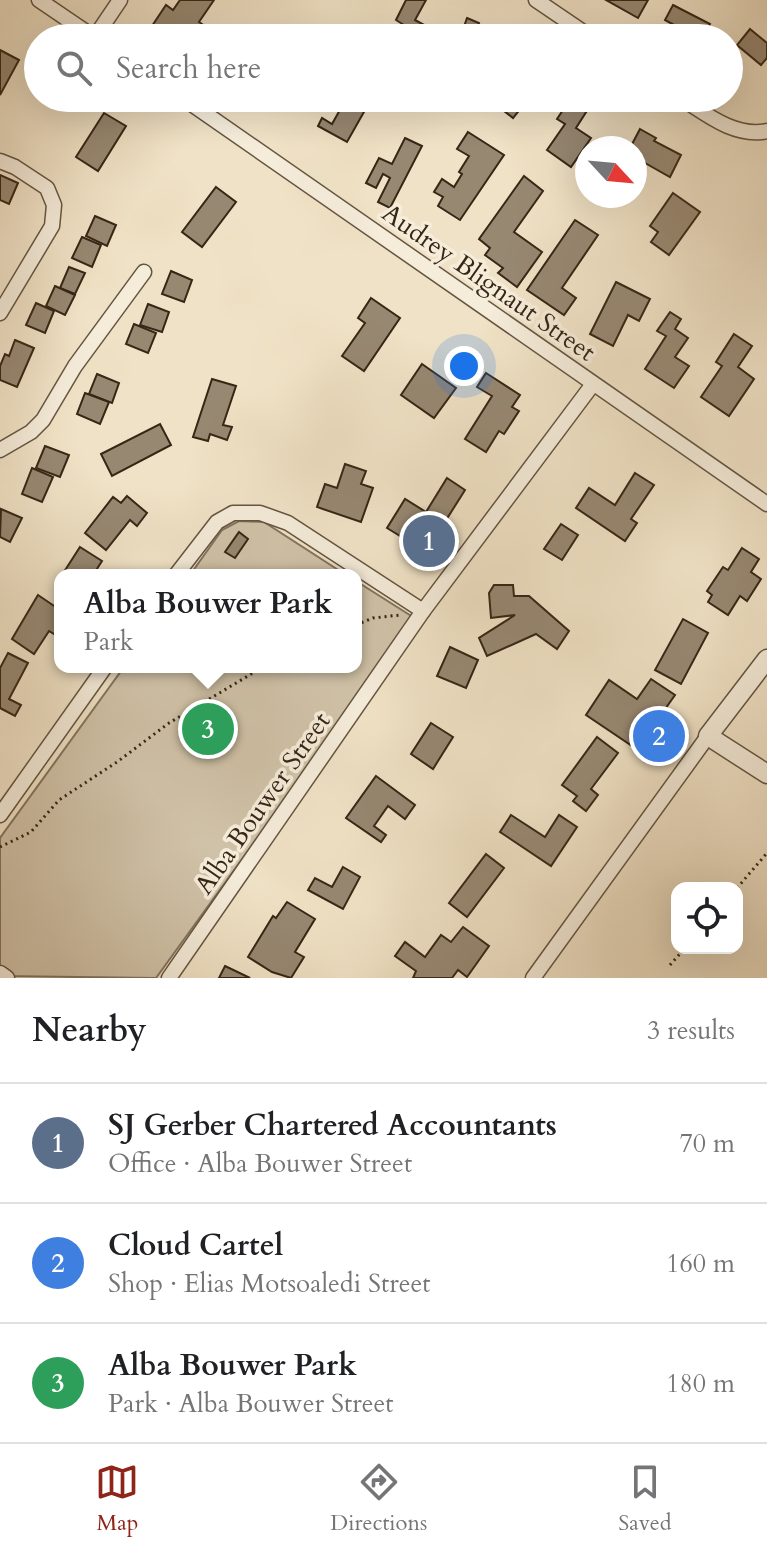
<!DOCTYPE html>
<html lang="en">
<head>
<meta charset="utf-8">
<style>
  :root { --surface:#fff; --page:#f6f6f6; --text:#202124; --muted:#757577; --line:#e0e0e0; --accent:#8f2418 }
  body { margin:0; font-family:Cardo,serif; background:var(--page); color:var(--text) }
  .controls { position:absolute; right:24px; bottom:24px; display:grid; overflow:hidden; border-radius:16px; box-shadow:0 8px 32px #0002 }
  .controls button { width:72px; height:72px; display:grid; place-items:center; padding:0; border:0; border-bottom:2px solid var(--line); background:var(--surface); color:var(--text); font:40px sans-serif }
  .compass { position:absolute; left:575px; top:136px; width:72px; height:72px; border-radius:50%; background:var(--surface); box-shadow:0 8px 32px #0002; rotate:116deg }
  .you { position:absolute; left:464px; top:366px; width:28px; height:28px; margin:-20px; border:6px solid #fff; border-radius:50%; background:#1a73e8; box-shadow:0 0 0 12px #1a73e833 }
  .badge { display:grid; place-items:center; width:52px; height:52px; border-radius:50%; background:var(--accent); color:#fff; font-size:26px; font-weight:700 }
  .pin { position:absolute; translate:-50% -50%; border:4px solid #fff; box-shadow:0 2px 8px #0006 }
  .popup { position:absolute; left:54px; top:569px; width:308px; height:104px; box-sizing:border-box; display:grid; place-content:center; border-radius:16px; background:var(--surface); filter:drop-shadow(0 2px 6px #0005); font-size:26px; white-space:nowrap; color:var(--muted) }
  .popup b { font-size:30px; color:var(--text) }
  .popup::after { content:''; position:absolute; left:50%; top:100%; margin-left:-16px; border:16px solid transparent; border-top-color:var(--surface) }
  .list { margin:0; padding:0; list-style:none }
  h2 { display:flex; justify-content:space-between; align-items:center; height:104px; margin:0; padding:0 32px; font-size:34px }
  h2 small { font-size:26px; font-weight:400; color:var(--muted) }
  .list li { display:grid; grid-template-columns:52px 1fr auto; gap:24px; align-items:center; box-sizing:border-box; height:120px; padding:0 32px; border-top:2px solid var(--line) }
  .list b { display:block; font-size:30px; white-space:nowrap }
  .list p { margin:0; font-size:26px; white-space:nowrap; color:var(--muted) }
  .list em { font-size:26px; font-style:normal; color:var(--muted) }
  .icon { flex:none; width:44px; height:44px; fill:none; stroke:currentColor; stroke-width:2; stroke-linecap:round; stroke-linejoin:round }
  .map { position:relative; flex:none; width:767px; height:978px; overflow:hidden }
  .search { position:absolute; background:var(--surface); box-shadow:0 8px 32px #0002; left:24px; right:24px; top:24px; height:88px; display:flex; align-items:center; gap:20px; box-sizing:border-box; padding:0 28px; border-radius:44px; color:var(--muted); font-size:30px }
  .sheet { height:464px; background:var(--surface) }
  nav { display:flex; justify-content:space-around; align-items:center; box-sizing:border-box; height:112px; border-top:2px solid var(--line); background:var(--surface); font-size:22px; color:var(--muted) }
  nav a { display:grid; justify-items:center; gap:4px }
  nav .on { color:var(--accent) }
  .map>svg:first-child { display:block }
  .green { fill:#d0c2a8; stroke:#83745f; stroke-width:2 }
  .building { fill:#978872; stroke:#362616; stroke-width:2 }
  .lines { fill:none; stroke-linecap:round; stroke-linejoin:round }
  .minor-casing { stroke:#645542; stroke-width:17 }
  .tertiary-casing { stroke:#645542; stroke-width:21 }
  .path { stroke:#362616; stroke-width:3; stroke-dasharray:2 4; stroke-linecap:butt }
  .minor { stroke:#f5ecda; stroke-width:14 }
  .tertiary { stroke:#f5ecda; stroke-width:18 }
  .labels { text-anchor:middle; stroke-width:7; stroke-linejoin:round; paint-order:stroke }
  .street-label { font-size:26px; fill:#362616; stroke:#f5ecda }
</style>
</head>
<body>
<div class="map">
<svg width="767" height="978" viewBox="0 0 767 978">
  <rect width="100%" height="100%" fill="#f0e2c6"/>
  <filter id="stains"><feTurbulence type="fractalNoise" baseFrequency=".0025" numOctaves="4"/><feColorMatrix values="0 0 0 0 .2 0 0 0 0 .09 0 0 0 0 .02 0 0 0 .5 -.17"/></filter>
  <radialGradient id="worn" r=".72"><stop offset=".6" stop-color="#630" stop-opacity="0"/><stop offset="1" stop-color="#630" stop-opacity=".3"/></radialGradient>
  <g class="green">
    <path d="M239,521L264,522L346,575H190L222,530Z"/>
    <path d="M356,581L416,619L156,978L0,976V838L124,667H356Z"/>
  </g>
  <g class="building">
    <path d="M180,0H214L199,22L202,24L193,38H181L171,32L164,38L150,29L166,5L173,10Z"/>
    <path d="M406,0H426L415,20L426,26L420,38L398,36L404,25L396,20Z"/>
    <path d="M606,0H648L638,18Z"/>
    <path d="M673,5L710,24L703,38H670L676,26L665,20Z"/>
    <path d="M467,18L479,23L474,36L479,38H460Z"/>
    <path d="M750,29L767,43V58L761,65L737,45Z"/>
    <path d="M0,50L19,60L0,95Z"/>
    <path d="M498,98H529L513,118L494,103Z"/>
    <path d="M571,98H578L590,106L576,128L591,138L571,167L547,150L565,124L557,119Z"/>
    <path d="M346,99L365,110L347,142L318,126L322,118L332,124Z"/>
    <path d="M104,113L126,126L98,171L76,157Z"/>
    <path d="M640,129L656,138L654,141L681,155L670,177L645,163L635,180V148H630Z"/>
    <path d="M468,132L504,155L460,220L438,206L443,197L434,192L442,179L454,187L462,174L459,172L469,156L457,149Z"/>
    <path d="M405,138L422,146L390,208L378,202L390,178L383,174L376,188L366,183L379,158L392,164Z"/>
    <path d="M0,175L18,183L9,204L0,200Z"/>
    <path d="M524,176L543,191L514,232L542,252L517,287L498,273L503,268L485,255L490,248L479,239Z"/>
    <path d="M216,187L236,202L202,247L182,232Z"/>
    <path d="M673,193L700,212L669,255L651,242L658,232L650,226Z"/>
    <path d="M95,216L116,225L107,246L86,236Z"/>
    <path d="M575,220L598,235L562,288L576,298L564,315L527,290Z"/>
    <path d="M82,237L101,245L92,267L72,258Z"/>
    <path d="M69,267L85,273L75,294L60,288Z"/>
    <path d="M171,271L192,280L184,302L162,294Z"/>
    <path d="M616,282L650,299L639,321L628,315L613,346L590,334Z"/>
    <path d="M55,286L75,295L65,315L46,306Z"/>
    <path d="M371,298L400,318L364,371L342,356L365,323L358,318Z"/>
    <path d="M36,303L54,311L45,333L26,325Z"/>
    <path d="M148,304L169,312L162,332L140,325Z"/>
    <path d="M670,312L681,319L675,329L688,338L675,357L689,366L674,388L645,369L666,336L657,331Z"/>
    <path d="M134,324L156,333L148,353L126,344Z"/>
    <path d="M734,334L752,346L738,367L754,379L729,416L701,397L722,366L716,362Z"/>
    <path d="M15,340L34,348L17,387L0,380V366L5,354L9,356Z"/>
    <path d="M422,364L456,388L434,418L401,395Z"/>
    <path d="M486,373L520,395L512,407L519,411L504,434L499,431L486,452L465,439L492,396L477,387Z"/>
    <path d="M97,374L119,383L112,403L89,394Z"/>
    <path d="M212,379L236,386L223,425L232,427L227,440L210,434L208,441L193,437Z"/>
    <path d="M85,393L109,402L100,424L77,414Z"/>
    <path d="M160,424L171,445L112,476L101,454Z"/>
    <path d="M45,446L69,455L60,477L36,468Z"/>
    <path d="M345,464L366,471L361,484L373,488L361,522L317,507L325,484L337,488Z"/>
    <path d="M32,468L53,477L42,502L22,494Z"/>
    <path d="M635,473L654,485L631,519L637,523L625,541L576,508L589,488L615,505Z"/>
    <path d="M447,478L465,490L426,552L387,528L405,499L426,512Z"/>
    <path d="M127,496L147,513L137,526L130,520L106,550L85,533L113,497L121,503Z"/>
    <path d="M1,509L22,518L10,542L0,537Z"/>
    <path d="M561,524L578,535L562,560L544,549Z"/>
    <path d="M239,532L248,539L235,558L225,552Z"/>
    <path d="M80,547L102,561L93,575H62Z"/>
    <path d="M742,548L759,559L751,572L761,579L747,601L740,596L728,615L708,602L712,595L707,591L723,567L728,570Z"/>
    <path d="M494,585H513L514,596H529L569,631L557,649L536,634L487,656L479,638L515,615L491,618L489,593Z"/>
    <path d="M38,595L60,610V635L59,637L49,631L34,654L12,639Z"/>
    <path d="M683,619L708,633L681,684L655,670Z"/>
    <path d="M450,647L478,660L466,688L437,676Z"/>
    <path d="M8,653L28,663L9,699L21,705L15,716L0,708V668Z"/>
    <path d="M651,679L675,695L656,722L668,730L650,758L586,715L609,680L637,699Z"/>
    <path d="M431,723L453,737L433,769L411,754Z"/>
    <path d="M597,737L618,753L591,789L598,795L586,811L573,801L577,796L562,785Z"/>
    <path d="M376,776L415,805L405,819L388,806L374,826L386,835L381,842L346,818Z"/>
    <path d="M511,815L545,837L559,815L577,827L551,866L500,832Z"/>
    <path d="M486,854L504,868L467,917L449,903Z"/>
    <path d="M343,867L360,877L343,909L308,890L315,878L332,887Z"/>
    <path d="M287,902L315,919L295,952L304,957L291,978L272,972L248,957L273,916L276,918Z"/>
    <path d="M463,927L489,946L467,977L458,970L452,978H413L416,971L395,956L405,942L425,957L441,935L451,942Z"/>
    <path d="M225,966L250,978H219Z"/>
  </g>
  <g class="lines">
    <defs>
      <g id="minor">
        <path d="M39,0L95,38"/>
        <path d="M536,0L592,38"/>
        <path d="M95,37L120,0"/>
        <path d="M183,98L767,504"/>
        <path d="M681,98C706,114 735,138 767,131"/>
        <path d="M0,161L15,167L47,188L54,205L52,226L0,313"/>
        <path d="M0,450L31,432L43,420L75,366L144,272"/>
        <path d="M176,575L217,522L233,513H260L288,523L423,611"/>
        <path d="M0,815L105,667"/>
        <path d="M0,973L7,978"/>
        <path d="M169,978L423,611L593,384"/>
        <path d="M533,978L708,736"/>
      </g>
      <path id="tertiary" d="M767,659L708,736L767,774"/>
    </defs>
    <use href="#minor" class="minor-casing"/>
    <use href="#tertiary" class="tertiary-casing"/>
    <g class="path">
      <path d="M356,625L373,618L400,615"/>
      <path d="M0,847L31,832L59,800L117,762L169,723L263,667"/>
      <path d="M737,888L767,853"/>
      <path d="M670,965L685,948"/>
    </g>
    <use href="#minor" class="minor"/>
    <use href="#tertiary" class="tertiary"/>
  </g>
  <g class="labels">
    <g class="street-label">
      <text transform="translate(489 282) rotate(35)" y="9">Audrey Blignaut Street</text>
      <text transform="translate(262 803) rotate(-55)" y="9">Alba Bouwer Street</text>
    </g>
  </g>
  <rect width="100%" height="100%" filter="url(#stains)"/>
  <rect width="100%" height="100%" fill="url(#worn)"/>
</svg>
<div class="controls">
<button><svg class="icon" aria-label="locate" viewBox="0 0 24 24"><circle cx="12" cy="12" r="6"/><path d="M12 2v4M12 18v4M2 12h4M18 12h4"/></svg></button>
</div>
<svg class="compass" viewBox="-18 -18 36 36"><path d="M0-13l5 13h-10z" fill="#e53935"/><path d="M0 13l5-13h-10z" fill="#757577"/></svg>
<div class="you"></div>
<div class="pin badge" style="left:429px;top:541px;background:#5c6f8a">1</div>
<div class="pin badge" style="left:659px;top:736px;background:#3f7fe0">2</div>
<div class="pin badge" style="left:208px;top:729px;background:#2e9e5b">3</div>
<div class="popup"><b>Alba Bouwer Park</b>Park</div>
<div class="search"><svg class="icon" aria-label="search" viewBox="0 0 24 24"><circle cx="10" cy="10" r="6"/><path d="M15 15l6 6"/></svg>Search here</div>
</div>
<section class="sheet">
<h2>Nearby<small>3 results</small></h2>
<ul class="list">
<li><span class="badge" style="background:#5c6f8a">1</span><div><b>SJ Gerber Chartered Accountants</b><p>Office · Alba Bouwer Street</p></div><em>70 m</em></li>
<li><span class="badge" style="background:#3f7fe0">2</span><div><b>Cloud Cartel</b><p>Shop · Elias Motsoaledi Street</p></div><em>160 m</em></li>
<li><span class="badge" style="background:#2e9e5b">3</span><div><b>Alba Bouwer Park</b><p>Park · Alba Bouwer Street</p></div><em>180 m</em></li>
</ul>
</section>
<nav>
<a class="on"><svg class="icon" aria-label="map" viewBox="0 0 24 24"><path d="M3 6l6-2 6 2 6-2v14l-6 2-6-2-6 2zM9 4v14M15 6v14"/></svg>Map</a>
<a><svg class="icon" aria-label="directions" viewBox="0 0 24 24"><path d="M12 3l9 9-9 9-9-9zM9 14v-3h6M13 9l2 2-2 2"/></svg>Directions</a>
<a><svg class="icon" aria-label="saved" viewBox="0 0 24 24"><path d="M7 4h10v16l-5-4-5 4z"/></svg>Saved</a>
</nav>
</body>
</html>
